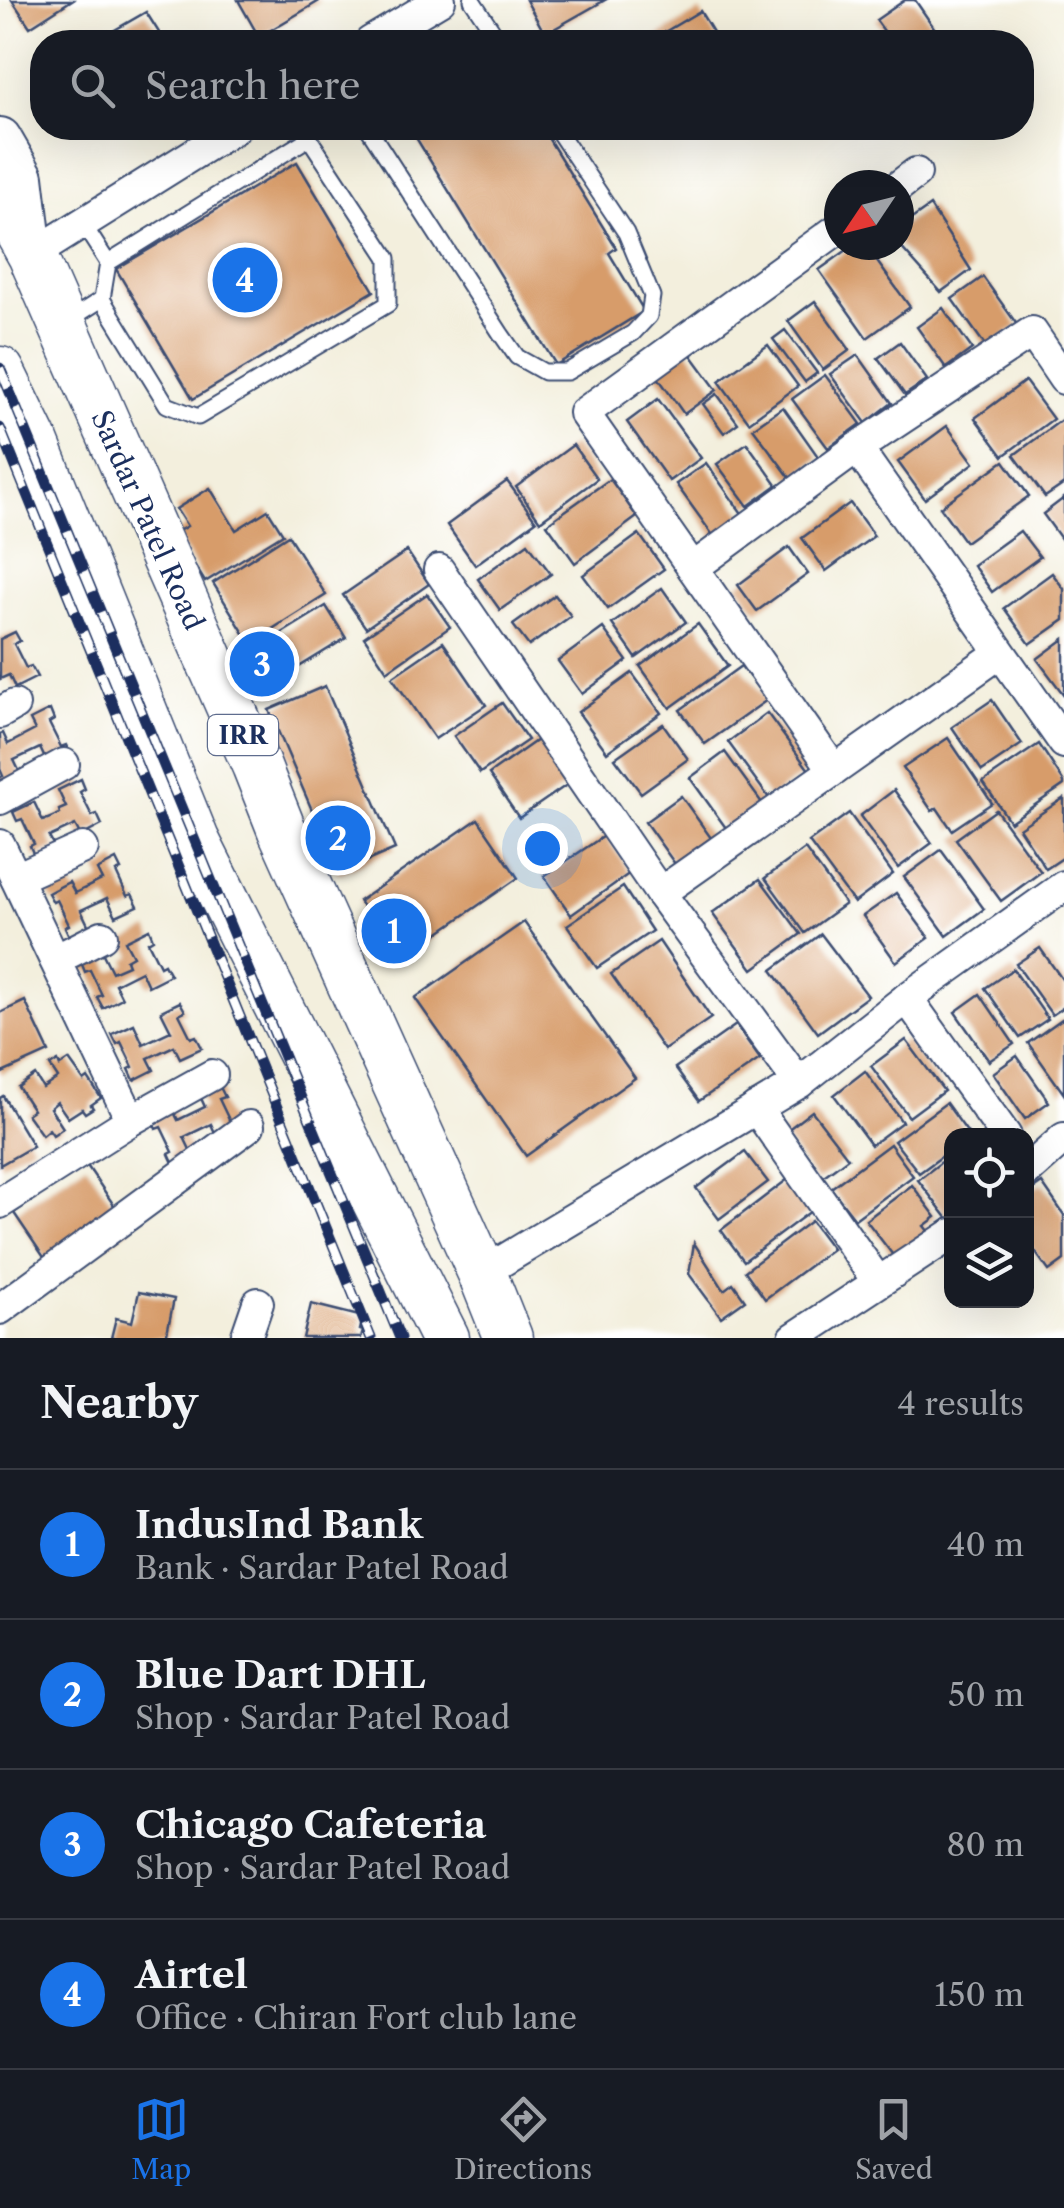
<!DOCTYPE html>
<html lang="en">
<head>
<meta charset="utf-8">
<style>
  :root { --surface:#171b24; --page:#20242c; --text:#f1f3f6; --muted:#9ea1a6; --line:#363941; --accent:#1a73e8 }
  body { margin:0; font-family:"Libre Caslon Text",serif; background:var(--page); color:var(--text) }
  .controls { position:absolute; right:30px; bottom:30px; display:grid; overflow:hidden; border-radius:20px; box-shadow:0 10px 40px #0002 }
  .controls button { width:90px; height:90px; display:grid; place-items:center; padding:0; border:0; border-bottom:2px solid var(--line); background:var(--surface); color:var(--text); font:50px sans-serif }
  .compass { position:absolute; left:824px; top:170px; width:90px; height:90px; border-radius:50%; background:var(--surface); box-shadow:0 10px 40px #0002; rotate:235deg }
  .you { position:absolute; left:542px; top:848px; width:35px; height:35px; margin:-25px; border:8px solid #fff; border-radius:50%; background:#1a73e8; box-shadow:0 0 0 15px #1a73e833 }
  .badge { display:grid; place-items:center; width:65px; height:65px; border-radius:50%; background:var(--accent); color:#fff; font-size:32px; font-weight:700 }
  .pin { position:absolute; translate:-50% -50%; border:5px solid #fff; box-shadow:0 2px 10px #0006 }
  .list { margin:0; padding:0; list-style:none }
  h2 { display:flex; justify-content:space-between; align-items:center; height:130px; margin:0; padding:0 40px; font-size:42px }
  h2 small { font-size:32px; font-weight:400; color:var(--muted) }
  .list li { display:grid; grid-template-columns:65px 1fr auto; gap:30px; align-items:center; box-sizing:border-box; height:150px; padding:0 40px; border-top:2px solid var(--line) }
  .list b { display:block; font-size:38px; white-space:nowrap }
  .list p { margin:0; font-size:32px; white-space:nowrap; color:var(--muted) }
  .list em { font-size:32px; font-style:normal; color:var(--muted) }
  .icon { flex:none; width:55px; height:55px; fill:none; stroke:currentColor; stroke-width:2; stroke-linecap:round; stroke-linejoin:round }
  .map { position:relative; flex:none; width:1064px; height:1338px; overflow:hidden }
  .search { position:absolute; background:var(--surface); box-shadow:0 10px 40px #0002; left:30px; right:30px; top:30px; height:110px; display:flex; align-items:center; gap:25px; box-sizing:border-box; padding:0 35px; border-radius:40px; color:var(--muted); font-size:38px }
  .sheet { height:730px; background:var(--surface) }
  nav { display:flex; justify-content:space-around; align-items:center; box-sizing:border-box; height:140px; border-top:2px solid var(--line); background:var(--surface); font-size:28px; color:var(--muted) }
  nav a { display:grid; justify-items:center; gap:5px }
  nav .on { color:var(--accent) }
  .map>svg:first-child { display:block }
  .building { fill:#d79c6b }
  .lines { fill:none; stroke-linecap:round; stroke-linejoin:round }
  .lane-casing { stroke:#3b4c71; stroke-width:19 }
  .street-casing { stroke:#3b4c71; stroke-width:34 }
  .secondary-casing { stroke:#3b4c71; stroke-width:46 }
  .primary-casing { stroke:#3b4c71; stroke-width:51 }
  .lane { stroke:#fff; stroke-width:15 }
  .street { stroke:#fff; stroke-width:30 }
  .secondary { stroke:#fff; stroke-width:42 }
  .primary { stroke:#fff; stroke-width:48 }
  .rail-casing { stroke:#1b2f5e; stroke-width:11 }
  .rail { stroke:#fff; stroke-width:8; stroke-dasharray:22; stroke-linecap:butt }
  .labels { text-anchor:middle; stroke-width:10; stroke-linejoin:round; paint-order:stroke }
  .shield { fill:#fff; stroke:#5f6d8e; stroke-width:2.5 }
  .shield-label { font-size:25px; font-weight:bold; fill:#1b2f5e }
  .street-label { font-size:28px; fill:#1b2f5e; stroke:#fff }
</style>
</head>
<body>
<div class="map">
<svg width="1064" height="1338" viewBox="0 0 1064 1338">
  <rect width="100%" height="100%" fill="#fff"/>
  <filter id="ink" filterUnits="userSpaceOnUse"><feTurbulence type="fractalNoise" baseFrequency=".01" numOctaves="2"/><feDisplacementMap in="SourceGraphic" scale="20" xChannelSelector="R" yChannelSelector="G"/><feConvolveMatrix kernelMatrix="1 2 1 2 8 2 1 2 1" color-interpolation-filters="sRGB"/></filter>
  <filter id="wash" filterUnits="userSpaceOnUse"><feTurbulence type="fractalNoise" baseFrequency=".0048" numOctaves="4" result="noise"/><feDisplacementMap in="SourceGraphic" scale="40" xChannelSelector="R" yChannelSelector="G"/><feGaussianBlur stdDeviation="2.25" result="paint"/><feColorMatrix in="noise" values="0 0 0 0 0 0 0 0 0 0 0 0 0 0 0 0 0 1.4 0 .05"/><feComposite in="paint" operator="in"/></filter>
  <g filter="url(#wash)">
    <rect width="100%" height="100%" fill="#f3efdd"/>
    <g id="blocks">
      <g class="building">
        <path d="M12,0H72L30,27Z"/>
        <path d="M238,0H321L259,37Z"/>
        <path d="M526,0H605L545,34Z"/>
        <path d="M905,0H915L939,35L928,42H892L876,20Z"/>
        <path d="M700,11L719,42H648Z"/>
        <path d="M146,12L165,42H94Z"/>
        <path d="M410,128H542L616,248L609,253L644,311L556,365Z"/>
        <path d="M297,162L374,291L193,399L116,269Z"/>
        <path d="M930,206L971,270L941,292L899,245V228Z"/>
        <path d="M854,245H865L910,307L867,338L819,270Z"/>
        <path d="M983,277L1018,326L987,348L952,299Z"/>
        <path d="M815,301L850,350L823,370L788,321Z"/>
        <path d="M943,308L972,349L946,368L917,327Z"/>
        <path d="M785,330L817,373L805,382L773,339Z"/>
        <path d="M900,342L927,380L905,395L878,358Z"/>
        <path d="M684,345L717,390L684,414L652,369Z"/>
        <path d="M768,345L798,386L749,422L719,381Z"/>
        <path d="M858,355L892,403L866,423L830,374Z"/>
        <path d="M825,375L861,424L828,448L792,399Z"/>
        <path d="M1025,381L1053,419L1003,456L975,418Z"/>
        <path d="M717,394L738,423L724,433L703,404Z"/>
        <path d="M658,399L701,458L669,481L627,422Z"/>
        <path d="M783,407L819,458L791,479L753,428Z"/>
        <path d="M1064,418V484L1045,497L1014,455Z"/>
        <path d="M947,426L974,463L925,499L898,462Z"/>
        <path d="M747,443L777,485L748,506L717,464Z"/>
        <path d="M573,445L597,479L540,521L516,487Z"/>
        <path d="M1004,461L1029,496L965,542L940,507Z"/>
        <path d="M706,463L746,519L717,541L676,484Z"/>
        <path d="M610,479L637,517L575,563L547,524Z"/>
        <path d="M507,481L536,521L475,565L447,525Z"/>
        <path d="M210,488L236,530L268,510L283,534L205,582L175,533L187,526L176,509Z"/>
        <path d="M1064,498V543L1043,514Z"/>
        <path d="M850,503L874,536L826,571L802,538Z"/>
        <path d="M1020,531L1040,557L992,592L973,565Z"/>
        <path d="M639,534L664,569L608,609L583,575Z"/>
        <path d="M288,535L326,595L250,643L213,583Z"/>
        <path d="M528,543L551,574L500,610L478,579Z"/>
        <path d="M789,547L808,574L757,611L738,585Z"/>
        <path d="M407,551L429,584L366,628L343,595Z"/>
        <path d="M1052,573L1064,589V620L1030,644L1004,608Z"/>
        <path d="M662,588L686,622L636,658L612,624Z"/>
        <path d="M427,594L450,627L387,671L364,637Z"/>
        <path d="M555,595L571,616L529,646L513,625Z"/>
        <path d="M326,606L346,638L260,691L240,659Z"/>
        <path d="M698,624L728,666L670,708L640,666Z"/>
        <path d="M603,628L627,661L582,694L558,661Z"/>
        <path d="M15,632L20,641L14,644L26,668L31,666L37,677L15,688L9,675L0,679V639Z"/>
        <path d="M1064,639V695L1037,659Z"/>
        <path d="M443,642L486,705L435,739L392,677Z"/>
        <path d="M741,666L767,700L705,744L680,710Z"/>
        <path d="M632,673L661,713L607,752L578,712Z"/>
        <path d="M325,686L395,849L339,873L269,710Z"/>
        <path d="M992,700L1022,744L982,771L952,727Z"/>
        <path d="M502,703L528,740L480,773L454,736Z"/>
        <path d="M50,710L54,720L49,723L61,747L66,745L71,756L49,767L40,748L14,760L23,779L4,789L0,781V777L3,776L0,769V734L3,733L8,744L35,730L30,720Z"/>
        <path d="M767,713L809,770L769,798L728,742Z"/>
        <path d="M663,724L688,759L641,793L615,758Z"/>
        <path d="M540,738L571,782L519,818L489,774Z"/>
        <path d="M948,738L992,803L952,830L937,808L932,811L903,768Z"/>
        <path d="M1039,744L1064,782V785L1010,822L983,782Z"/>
        <path d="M725,752L762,803L726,828L690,778Z"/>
        <path d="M81,779L85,789L80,792L92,816L97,814L102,825L81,836L75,825L49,837L55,848L35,858L30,846L34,844L22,819L17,821L13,812L34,802L43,821L60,814L59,810L66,807L58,790Z"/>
        <path d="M894,790L932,843L898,868L860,816Z"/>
        <path d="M681,796L711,838L675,864L645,822Z"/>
        <path d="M1064,798V857L1046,869L1019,828Z"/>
        <path d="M996,810L1041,872L1001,901L956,839Z"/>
        <path d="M849,813L893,874L854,903L809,842Z"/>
        <path d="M478,819L518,878L399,960L359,901Z"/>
        <path d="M605,835L630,873L571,915L544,876Z"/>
        <path d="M805,849L845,904L805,933L765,878Z"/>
        <path d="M941,850L984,909L947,936L904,877Z"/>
        <path d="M116,860L121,870L116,872L127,896L132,894L138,906L116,916L107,898L81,910L90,929L70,938L65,927L69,925L57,900L53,902L48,893L69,882L75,893L102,880L97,870Z"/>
        <path d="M760,879L801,934L753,969L712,913Z"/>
        <path d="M623,887L652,931L597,968L567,925Z"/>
        <path d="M896,893L929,938L896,962L863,916Z"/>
        <path d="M524,922L635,1078L526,1156L415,998Z"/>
        <path d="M149,929L153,939L148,942L160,966L164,964L170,975L148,986L141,971L115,984L122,998L103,1008L97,997L102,995L90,970L85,972L81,962L102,952L112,972L128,965L126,960L133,956L125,941Z"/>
        <path d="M821,934L868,996L818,1033L772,970Z"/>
        <path d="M659,941L711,1018L664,1050L611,974Z"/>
        <path d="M1040,948L1064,982V1007L1052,1015L1016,964Z"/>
        <path d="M1013,969L1048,1019L1020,1038L985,988Z"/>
        <path d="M980,994L1014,1044L989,1061L955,1012Z"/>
        <path d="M25,1001L49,1052L0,1074V1013Z"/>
        <path d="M180,1002L185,1011L179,1014L191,1038L196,1036L202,1048L180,1058L174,1046L148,1058L154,1070L134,1080L129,1069L133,1067L121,1042L117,1044L112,1034L134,1024L143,1044L171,1031L161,1011Z"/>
        <path d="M1062,1019L1064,1021V1094L1028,1043Z"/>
        <path d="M736,1025L760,1059L699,1101L675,1068Z"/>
        <path d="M906,1040L944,1091L909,1117L871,1066Z"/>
        <path d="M1017,1056L1049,1102L1025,1119L993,1073Z"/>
        <path d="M69,1060L84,1081L88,1078L101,1098L91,1105L93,1108L85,1113L82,1109L68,1118L57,1102L50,1108L63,1128L53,1135L49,1129L42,1135L27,1114L33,1110L18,1087L35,1075L43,1088L58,1078L50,1066L58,1061L60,1066Z"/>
        <path d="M865,1071L902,1122L871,1145L834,1095Z"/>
        <path d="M220,1087L225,1097L219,1099L231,1124L220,1144L211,1124L184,1137L193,1156L174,1165L169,1154L173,1152L161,1127L156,1129L152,1119L173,1110L178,1120L205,1107L200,1096Z"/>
        <path d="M3,1096L33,1146L0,1165V1098Z"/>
        <path d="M946,1103L970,1136H952V1149L919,1173L894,1141Z"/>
        <path d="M812,1111L848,1158L817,1181L782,1134Z"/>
        <path d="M890,1144L913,1176L855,1219L831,1188Z"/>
        <path d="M745,1152L768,1182L719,1219L696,1188Z"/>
        <path d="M952,1154V1224L918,1180Z"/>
        <path d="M86,1164L130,1229L58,1278L14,1213Z"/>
        <path d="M788,1179L811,1211L744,1261L721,1230Z"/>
        <path d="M1042,1183L1064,1215V1260L1049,1271L1026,1239V1194Z"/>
        <path d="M912,1185L936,1217L924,1226L933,1237L899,1263L866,1220Z"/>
        <path d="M811,1221L832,1249L765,1299L745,1271Z"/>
        <path d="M694,1243L724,1290L733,1283L745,1300L721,1317L689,1274Z"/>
        <path d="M139,1292L174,1299L166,1338H111L116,1318L132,1322Z"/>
        <path d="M311,1304L363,1317L360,1330L363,1331L361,1338H303Z"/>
      </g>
    </g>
  </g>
  <g filter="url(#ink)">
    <use href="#blocks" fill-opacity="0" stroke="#3b4c71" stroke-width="2.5"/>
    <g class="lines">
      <defs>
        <g id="lane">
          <path d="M472,0L500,42"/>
          <path d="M302,128L309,138L388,258V304L198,417L167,405L102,299L108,263L309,138"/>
          <path d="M368,128L501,334L517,357L544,372H567L633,333L649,316L652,296L626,233L556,128"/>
          <path d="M83,224L108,263"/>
          <path d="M66,322L102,299"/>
        </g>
        <g id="street">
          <path d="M370,42L440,0"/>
          <path d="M899,186L916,173"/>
          <path d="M32,255L235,128"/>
          <path d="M857,448L1064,743"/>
          <path d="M693,568L857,448L1032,332L1064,379"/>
          <path d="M439,570L660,893L799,1083"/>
          <path d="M0,713L14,705"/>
          <path d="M834,770L584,413L839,228"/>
          <path d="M0,799L64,764"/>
          <path d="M0,845L131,1120L0,1203"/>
          <path d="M16,878L83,848"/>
          <path d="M660,893L1000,653"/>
          <path d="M55,960L102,936"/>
          <path d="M907,998L1006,1136"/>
          <path d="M756,1108L878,1282"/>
          <path d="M131,1120L212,1075"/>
          <path d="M1026,1172L1064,1138"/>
          <path d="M482,1273L799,1083L907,998L1064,886"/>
          <path d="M0,1309L249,1126"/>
          <path d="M246,1338L258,1303"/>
          <path d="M794,1338L952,1234"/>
        </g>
        <path id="secondary" d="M0,139L22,177L31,252"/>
        <g id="primary">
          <path d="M0,198L32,255L256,765L281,828L482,1273L508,1338"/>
          <path d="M0,371L33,439L195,840L445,1338"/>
        </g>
      </defs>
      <use href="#lane" class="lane-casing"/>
      <use href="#street" class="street-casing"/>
      <use href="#secondary" class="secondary-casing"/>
      <use href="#primary" class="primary-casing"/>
      <use href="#lane" class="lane"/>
      <use href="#street" class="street"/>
      <use href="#secondary" class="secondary"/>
      <use href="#primary" class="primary"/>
      <defs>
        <g id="rail">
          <path d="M0,368L400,1338"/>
          <path d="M0,428L371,1338"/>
        </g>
      </defs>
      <use href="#rail" class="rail-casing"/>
      <use href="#rail" class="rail"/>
    </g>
  </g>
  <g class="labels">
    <rect class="shield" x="208" y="715" width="70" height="40" rx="8"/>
    <g class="shield-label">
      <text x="243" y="744">IRR</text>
    </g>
    <g class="street-label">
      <text transform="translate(148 520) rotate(66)" y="10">Sardar Patel Road</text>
    </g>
  </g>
</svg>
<div class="controls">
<button><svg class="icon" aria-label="locate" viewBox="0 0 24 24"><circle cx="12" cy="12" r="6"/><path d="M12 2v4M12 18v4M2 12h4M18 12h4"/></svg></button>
<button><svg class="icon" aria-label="layers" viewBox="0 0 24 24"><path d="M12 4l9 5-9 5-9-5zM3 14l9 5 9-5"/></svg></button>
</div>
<svg class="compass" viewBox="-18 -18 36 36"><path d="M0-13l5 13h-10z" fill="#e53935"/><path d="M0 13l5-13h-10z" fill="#9ea1a6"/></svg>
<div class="you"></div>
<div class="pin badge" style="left:394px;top:931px">1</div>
<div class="pin badge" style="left:338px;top:838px">2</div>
<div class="pin badge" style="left:262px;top:664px">3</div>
<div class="pin badge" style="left:245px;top:280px">4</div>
<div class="search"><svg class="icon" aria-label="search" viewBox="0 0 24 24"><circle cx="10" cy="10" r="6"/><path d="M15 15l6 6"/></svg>Search here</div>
</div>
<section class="sheet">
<h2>Nearby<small>4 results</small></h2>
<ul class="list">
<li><span class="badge">1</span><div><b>IndusInd Bank</b><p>Bank · Sardar Patel Road</p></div><em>40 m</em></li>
<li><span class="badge">2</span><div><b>Blue Dart DHL</b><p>Shop · Sardar Patel Road</p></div><em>50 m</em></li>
<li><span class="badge">3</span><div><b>Chicago Cafeteria</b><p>Shop · Sardar Patel Road</p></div><em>80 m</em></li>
<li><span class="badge">4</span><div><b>Airtel</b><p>Office · Chiran Fort club lane</p></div><em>150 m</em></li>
</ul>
</section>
<nav>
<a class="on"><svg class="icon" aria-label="map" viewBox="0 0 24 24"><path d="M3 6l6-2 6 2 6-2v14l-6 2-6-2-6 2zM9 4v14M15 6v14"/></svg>Map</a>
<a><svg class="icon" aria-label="directions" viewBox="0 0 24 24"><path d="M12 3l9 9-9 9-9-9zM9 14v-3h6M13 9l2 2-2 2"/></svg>Directions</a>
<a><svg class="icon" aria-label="saved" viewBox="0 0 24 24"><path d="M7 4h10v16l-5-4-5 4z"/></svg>Saved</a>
</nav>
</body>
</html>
